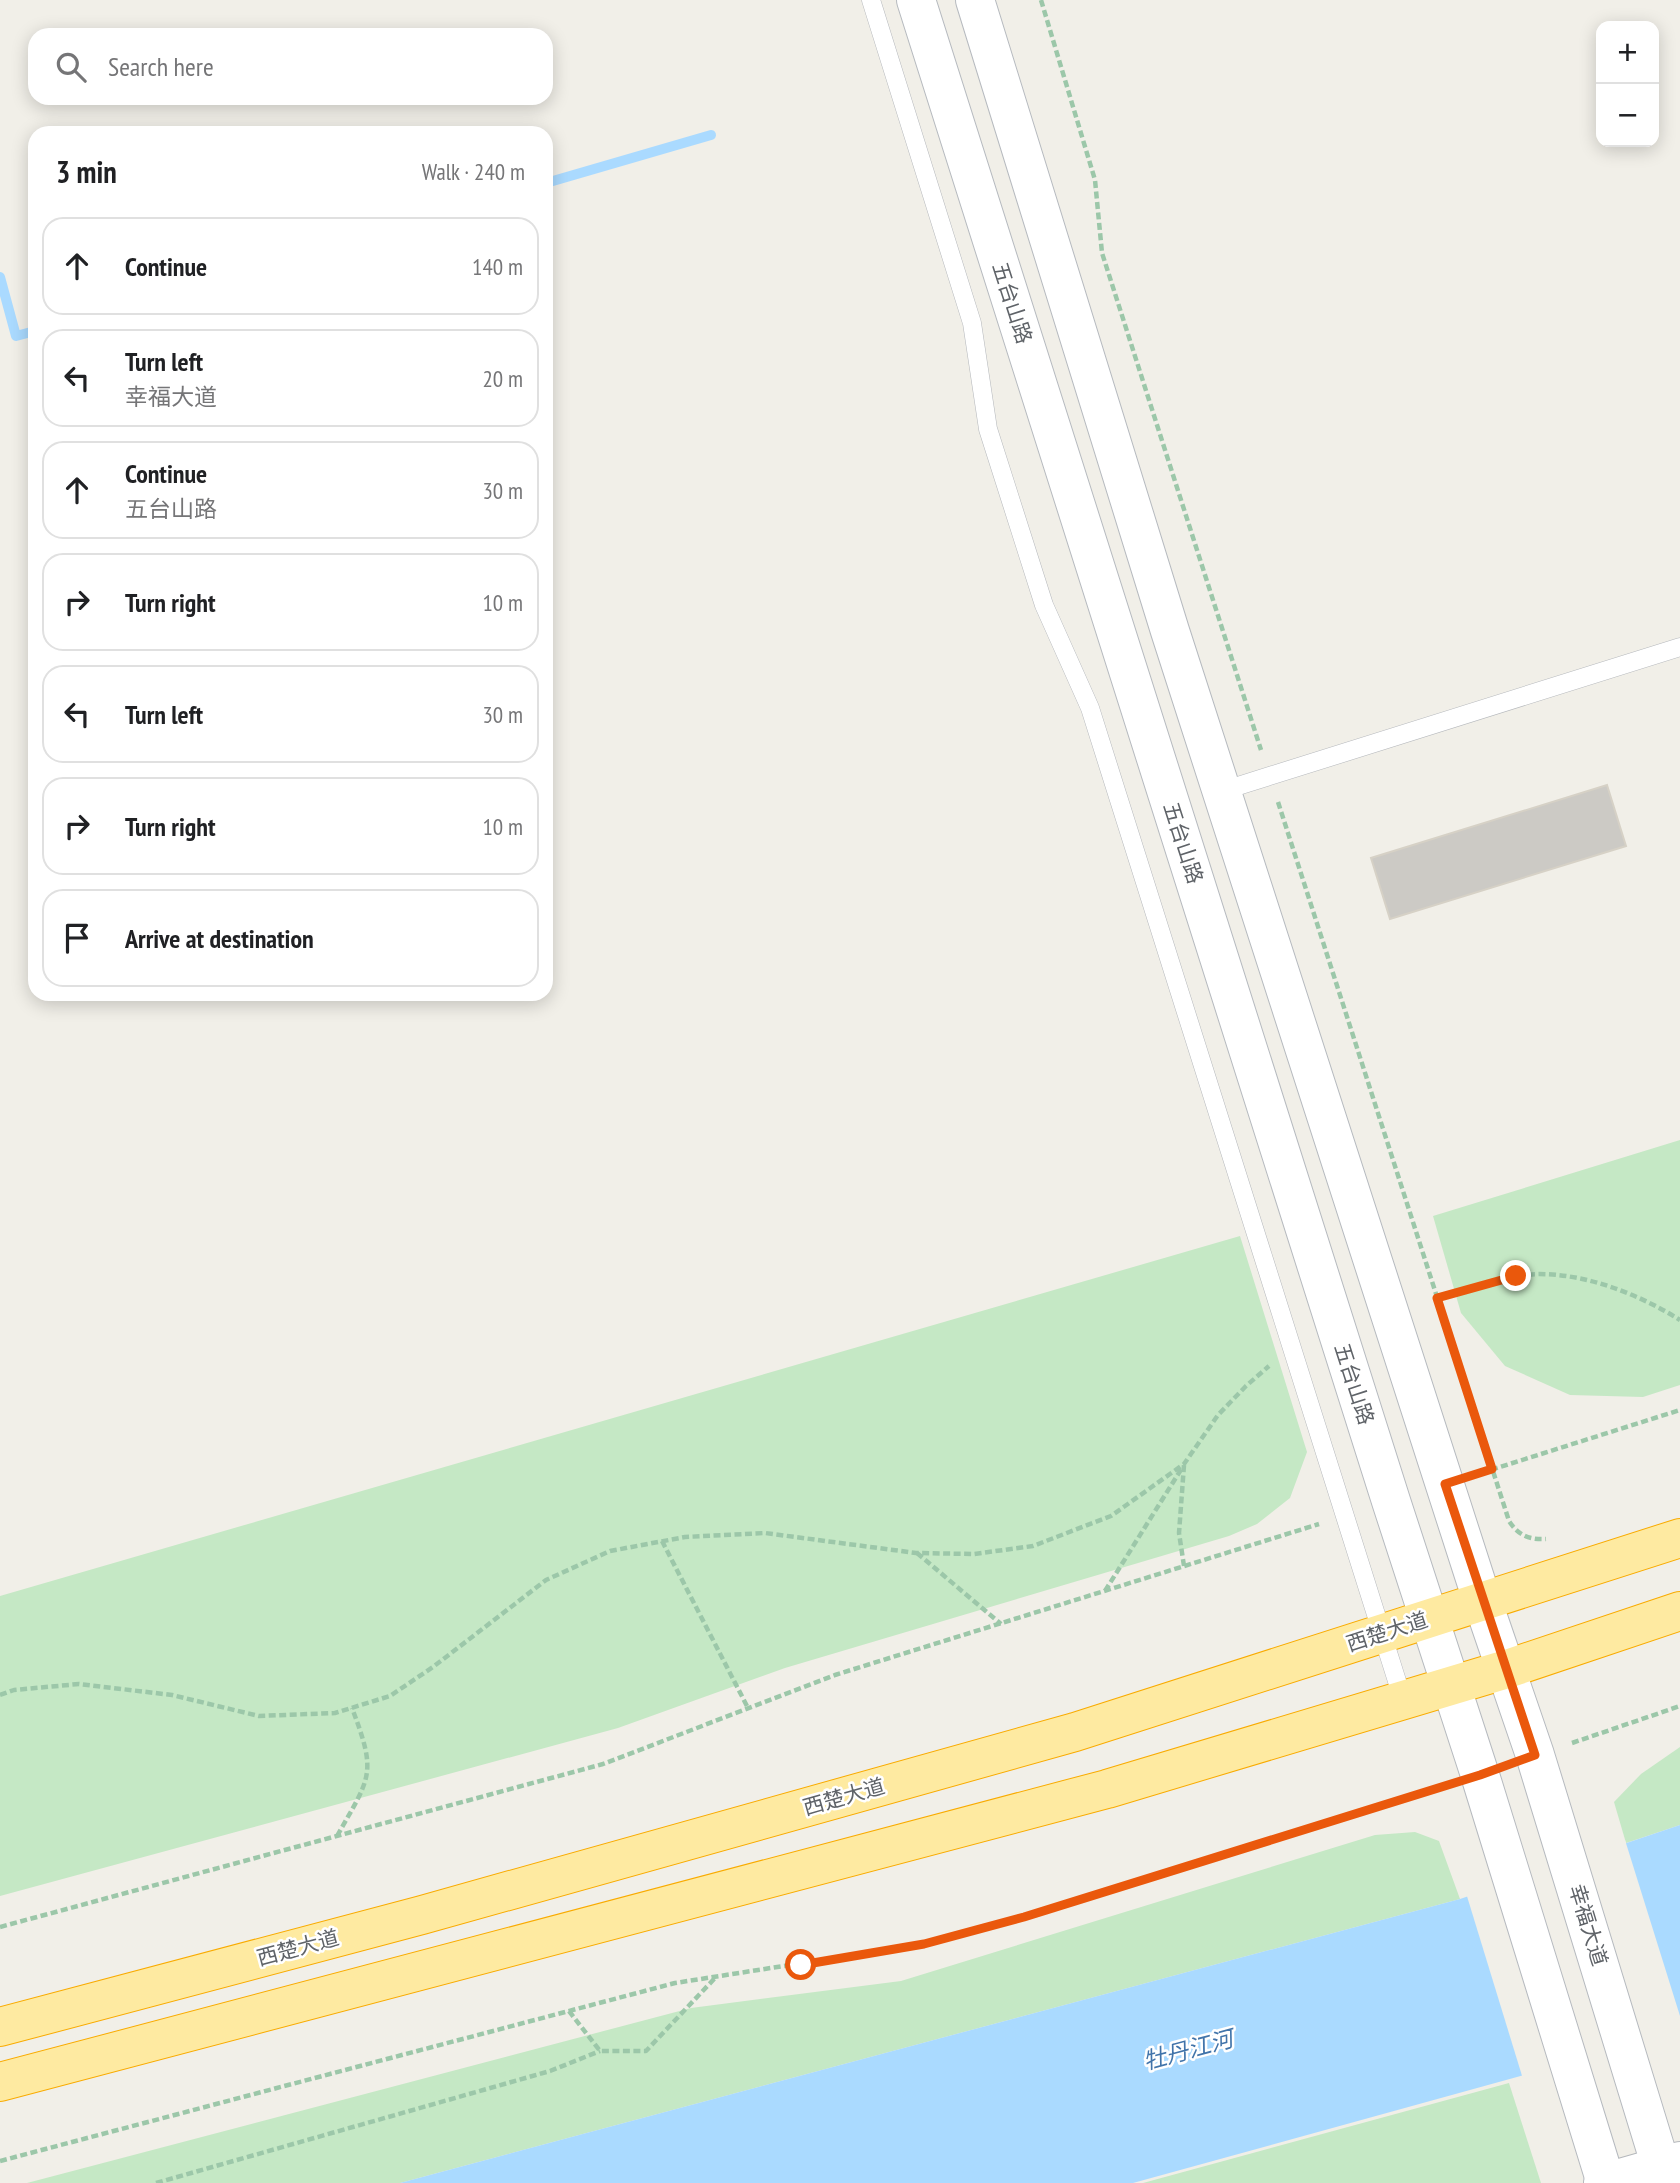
<!DOCTYPE html>
<html lang="en">
<head>
<meta charset="utf-8">
<style>
  :root { --surface:#fff; --page:#f2f2f2; --text:#202124; --muted:#757577; --line:#e0e0e0 }
  body { margin:0; font-family:"PT Sans Narrow","Noto Sans SC",sans-serif; background:var(--page); color:var(--text) }
  .controls { position:absolute; right:21px; top:21px; display:grid; overflow:hidden; border-radius:14px; box-shadow:0 4px 18px #0003 }
  .controls button { width:63px; height:63px; display:grid; place-items:center; padding:0; border:0; border-bottom:2px solid var(--line); background:var(--surface); color:var(--text); font:35px sans-serif }
  .stop { position:absolute; width:21px; height:21px; margin:-16px; border:5px solid #ea580c; border-radius:50%; background:#fff }
  .stop.end { background:#ea580c; border-color:#fff; box-shadow:0 2px 7px #0008 }
  .list { margin:0; padding:0; list-style:none }
  h2 { display:flex; justify-content:space-between; align-items:center; height:91px; margin:0; padding:0 28px; font-size:30px }
  h2 small { font-size:23px; font-weight:400; color:var(--muted) }
  .list li { display:grid; grid-template-columns:46px 1fr auto; gap:21px; align-items:center; box-sizing:border-box; height:98px; margin:0 14px 14px; padding:0 14px; border:2px solid var(--line); border-radius:21px }
  .list b { display:block; font-size:26px; white-space:nowrap }
  .list p { margin:0; font-size:23px; white-space:nowrap; color:var(--muted) }
  .list em { font-size:23px; font-style:normal; color:var(--muted) }
  .icon { flex:none; width:38px; height:38px; fill:none; stroke:currentColor; stroke-width:2; stroke-linecap:round; stroke-linejoin:round }
  .map { position:relative; flex:none; width:1680px; height:2183px; overflow:hidden }
  .search { position:absolute; background:var(--surface); box-shadow:0 4px 18px #0003; left:28px; top:28px; width:525px; height:77px; display:flex; align-items:center; gap:18px; box-sizing:border-box; padding:0 24px; border-radius:21px; color:var(--muted); font-size:26px }
  .panel { position:absolute; background:var(--surface); box-shadow:0 4px 18px #0003; left:28px; top:126px; width:525px; height:875px; border-radius:21px }
  .map>svg:first-child { display:block }
  .green { fill:#c5e8c5 }
  .water { fill:#aadaff }
  .pier { fill:#f1efe8 }
  .lines { fill:none; stroke-linecap:round; stroke-linejoin:round }
  .stream { stroke:#aadaff; stroke-width:10 }
  .building { fill:#cccac5; stroke:#d6d1c6; stroke-width:2 }
  .service-casing { stroke:#b5b8bc; stroke-width:19 }
  .tertiary-casing { stroke:#b5b8bc; stroke-width:40 }
  .secondary-casing { stroke:#b6babf; stroke-width:40 }
  .trunk-casing { stroke:#f9ab00; stroke-width:40 }
  .path { stroke:#9cc7a9; stroke-width:4.5; stroke-dasharray:7 3.5; stroke-linecap:butt }
  .service { stroke:#fff; stroke-width:18 }
  .tertiary { stroke:#fff; stroke-width:38 }
  .secondary { stroke:#fff; stroke-width:38 }
  .trunk { stroke:#feeaa1; stroke-width:38 }
  .route { stroke:#ea580c; stroke-width:9 }
  .labels { text-anchor:middle; stroke-width:5; stroke-linejoin:round; paint-order:stroke }
  .street-label { font-size:21px; fill:#5f6368; stroke:#fff }
  .water-label { font-size:23px; font-style:italic; fill:#4174aa; stroke:#fff }
</style>
</head>
<body>
<div class="map">
<svg width="1680" height="2183" viewBox="0 0 1680 2183">
  <rect width="100%" height="100%" fill="#f1efe8"/>
  <g class="green">
    <path d="M1680,1140V1385L1643,1397L1570,1395L1505,1366L1461,1313L1433,1216Z"/>
    <path d="M1240,1236L1307,1452L1290,1498L1257,1524L1229,1536L785,1668L618,1728L0,1896V1596Z"/>
    <path d="M1680,1747V1825L1626,1843L1614,1802L1641,1774Z"/>
    <path d="M1415,1832L1439,1841L1460,1899L400,2183H27L691,2008L901,1981L1375,1835Z"/>
    <path d="M1509,2083L1541,2183H1143Z"/>
  </g>
  <path class="water" d="M1680,1825V2032L1133,2183H400L1460,1899Z"/>
  <path class="pier" d="M1625,1840L1680,2016V2035L1523,2079L1466,1893Z"/>
  <g class="lines">
    <g class="stream">
      <path d="M546,183L711,135"/>
      <path d="M0,277L16,336L35,331"/>
    </g>
  </g>
  <path class="building" d="M1607,785L1626,846L1390,919L1371,858Z"/>
  <g class="lines">
    <defs>
      <g id="service">
        <path d="M871,0L972,323L988,429L1044,605L1090,708L1403,1700"/>
        <path d="M1222,791L1680,647"/>
      </g>
      <path id="tertiary" d="M1603,2183L1680,2161"/>
      <g id="secondary">
        <path d="M916,0L1391,1501L1480,1775L1606,2183"/>
        <path d="M975,0L1170,631L1482,1600L1535,1755L1666,2183"/>
      </g>
      <g id="trunk">
        <path d="M0,2027L422,1915L1075,1732L1680,1538"/>
        <path d="M0,2082L1107,1789L1507,1669L1680,1611"/>
      </g>
    </defs>
    <use href="#service" class="service-casing"/>
    <use href="#tertiary" class="tertiary-casing"/>
    <use href="#secondary" class="secondary-casing"/>
    <use href="#trunk" class="trunk-casing"/>
    <g class="path">
      <path d="M1041,0L1095,180L1102,253L1261,750"/>
      <path d="M1278,802L1509,1521C1518,1535 1529,1540 1546,1539"/>
      <path d="M1437,1299C1462,1291 1489,1280 1515,1276C1570,1267 1634,1291 1680,1320"/>
      <path d="M1481,1473L1680,1410"/>
      <path d="M662,1541L748,1708"/>
      <path d="M917,1553L1001,1624"/>
      <path d="M1184,1566L1179,1533L1184,1465"/>
      <path d="M1105,1591L1182,1468"/>
      <path d="M0,1695L14,1690L79,1684L172,1695L259,1716L335,1713L390,1696L433,1667L546,1580L610,1551L685,1537L765,1533L916,1553L974,1554L1033,1546L1111,1516L1184,1464L1218,1415L1246,1386L1269,1366"/>
      <path d="M1572,1743L1680,1706"/>
      <path d="M337,1836C371,1776 377,1774 352,1708"/>
      <path d="M0,1927L603,1764L835,1675L1319,1524"/>
      <path d="M569,2011L600,2051H646L715,1978"/>
      <path d="M0,2161L675,1983L924,1944L1023,1917L1444,1786"/>
      <path d="M156,2183L550,2071L600,2051"/>
    </g>
    <use href="#service" class="service"/>
    <use href="#tertiary" class="tertiary"/>
    <use href="#secondary" class="secondary"/>
    <use href="#trunk" class="trunk"/>
  </g>
  <g class="lines">
    <path class="route" d="M801,1965L924,1944L1024,1917L1480,1775L1535,1755L1445,1484L1492,1469L1437,1298L1516,1276"/>
  </g>
  <g class="labels">
    <g class="street-label">
      <text transform="translate(1012 303) rotate(72)" y="7">五台山路</text>
      <text transform="translate(1183 843) rotate(72)" y="7">五台山路</text>
      <text transform="translate(1354 1384) rotate(72)" y="7">五台山路</text>
      <text transform="translate(1387 1632) rotate(-18)" y="7">西楚大道</text>
      <text transform="translate(844 1797) rotate(-16)" y="7">西楚大道</text>
      <text transform="translate(1588 1925) rotate(73)" y="7">幸福大道</text>
      <text transform="translate(298 1948) rotate(-15)" y="7">西楚大道</text>
    </g>
    <g class="water-label">
      <text transform="translate(1188 2050) rotate(-15)" y="8">牡丹江河</text>
    </g>
  </g>
</svg>
<div class="controls">
<button>+</button>
<button>−</button>
</div>
<div class="stop" style="left:801px;top:1965px"></div>
<div class="stop end" style="left:1516px;top:1276px"></div>
<div class="search"><svg class="icon" aria-label="search" viewBox="0 0 24 24"><circle cx="10" cy="10" r="6"/><path d="M15 15l6 6"/></svg>Search here</div>
<section class="panel">
<h2>3 min<small>Walk · 240 m</small></h2>
<ul class="list">
<li><svg class="icon" aria-label="ahead" viewBox="0 0 24 24"><path d="M12 20V5M6 11l6-6 6 6"/></svg><div><b>Continue</b></div><em>140 m</em></li>
<li><svg class="icon" aria-label="left" viewBox="0 0 24 24"><path d="M17 20v-9H6M10 6l-5 5 5 5"/></svg><div><b>Turn left</b><p>幸福大道</p></div><em>20 m</em></li>
<li><svg class="icon" aria-label="ahead" viewBox="0 0 24 24"><path d="M12 20V5M6 11l6-6 6 6"/></svg><div><b>Continue</b><p>五台山路</p></div><em>30 m</em></li>
<li><svg class="icon" aria-label="right" viewBox="0 0 24 24"><path d="M7 20v-9h11M14 6l5 5-5 5"/></svg><div><b>Turn right</b></div><em>10 m</em></li>
<li><svg class="icon" aria-label="left" viewBox="0 0 24 24"><path d="M17 20v-9H6M10 6l-5 5 5 5"/></svg><div><b>Turn left</b></div><em>30 m</em></li>
<li><svg class="icon" aria-label="right" viewBox="0 0 24 24"><path d="M7 20v-9h11M14 6l5 5-5 5"/></svg><div><b>Turn right</b></div><em>10 m</em></li>
<li><svg class="icon" aria-label="arrive" viewBox="0 0 24 24"><path d="M6 21V4h12l-3 4 3 4H6"/></svg><div><b>Arrive at destination</b></div></li>
</ul>
</section>
</div>
</body>
</html>
